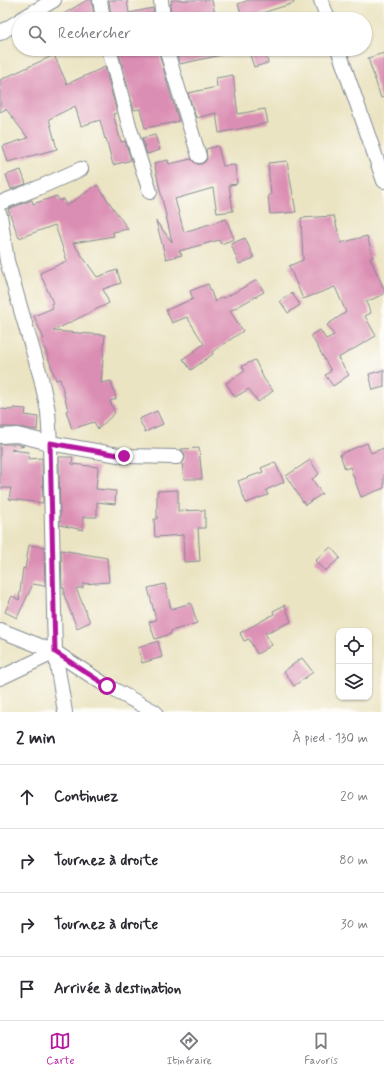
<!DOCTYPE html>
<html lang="fr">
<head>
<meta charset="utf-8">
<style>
  :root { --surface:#fff; --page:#f2f2f3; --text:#2b2b33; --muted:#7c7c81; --line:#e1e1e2; --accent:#b5179e }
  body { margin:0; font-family:Mynerve,sans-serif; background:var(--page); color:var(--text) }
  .controls { position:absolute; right:12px; bottom:12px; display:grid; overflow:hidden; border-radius:8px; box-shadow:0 1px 3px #0004 }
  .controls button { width:36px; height:36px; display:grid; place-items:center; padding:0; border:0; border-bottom:1px solid var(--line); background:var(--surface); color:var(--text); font:20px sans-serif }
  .stop { position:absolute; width:12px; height:12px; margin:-9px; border:3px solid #b5179e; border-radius:50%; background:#fff }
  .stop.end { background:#b5179e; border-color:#fff; box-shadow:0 1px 4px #0008 }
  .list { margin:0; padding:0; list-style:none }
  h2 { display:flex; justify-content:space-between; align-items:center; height:52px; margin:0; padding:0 16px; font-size:17px }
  h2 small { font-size:13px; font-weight:400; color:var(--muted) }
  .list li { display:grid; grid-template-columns:26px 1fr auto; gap:12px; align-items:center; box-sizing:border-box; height:64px; padding:0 16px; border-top:1px solid var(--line) }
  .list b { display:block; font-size:15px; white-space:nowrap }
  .list em { font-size:13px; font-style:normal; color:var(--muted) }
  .icon { flex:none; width:22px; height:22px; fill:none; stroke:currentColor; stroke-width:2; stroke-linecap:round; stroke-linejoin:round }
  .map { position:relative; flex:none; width:384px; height:712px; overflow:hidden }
  .search { position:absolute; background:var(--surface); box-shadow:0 1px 3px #0004; left:12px; right:12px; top:12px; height:44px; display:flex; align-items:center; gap:10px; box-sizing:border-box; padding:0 14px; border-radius:22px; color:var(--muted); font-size:15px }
  .sheet { height:308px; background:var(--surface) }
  nav { display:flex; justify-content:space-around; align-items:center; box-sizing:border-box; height:56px; border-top:1px solid var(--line); background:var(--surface); font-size:11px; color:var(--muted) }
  nav a { display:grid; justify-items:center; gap:2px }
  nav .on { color:var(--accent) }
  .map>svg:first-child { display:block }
  .building { fill:#db8eb3 }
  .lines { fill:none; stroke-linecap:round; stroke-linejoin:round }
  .street-casing { stroke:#838a90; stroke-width:16 }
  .street { stroke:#fff; stroke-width:14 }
  .route { stroke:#b5179e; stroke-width:5 }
</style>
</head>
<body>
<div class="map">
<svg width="384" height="712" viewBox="0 0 384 712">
  <rect width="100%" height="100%" fill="#fdfcf7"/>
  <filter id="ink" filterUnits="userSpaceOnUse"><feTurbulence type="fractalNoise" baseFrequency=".025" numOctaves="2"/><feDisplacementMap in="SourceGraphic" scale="8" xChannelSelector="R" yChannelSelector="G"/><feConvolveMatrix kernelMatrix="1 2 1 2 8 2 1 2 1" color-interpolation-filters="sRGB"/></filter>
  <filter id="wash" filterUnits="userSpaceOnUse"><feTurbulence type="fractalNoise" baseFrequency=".012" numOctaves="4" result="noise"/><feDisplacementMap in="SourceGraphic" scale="16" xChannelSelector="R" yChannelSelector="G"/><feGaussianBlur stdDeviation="0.9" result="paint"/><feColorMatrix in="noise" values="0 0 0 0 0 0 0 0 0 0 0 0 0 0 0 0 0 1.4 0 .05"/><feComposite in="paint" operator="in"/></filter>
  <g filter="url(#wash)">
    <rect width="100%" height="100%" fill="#ebe4c3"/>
    <g id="blocks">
      <g class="building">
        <path d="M87,0H92L94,19H55Z"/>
        <path d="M109,0H127L129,13L153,8L154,19H129V14L111,17Z"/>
        <path d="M171,0H212L216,19H171L170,4H172Z"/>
        <path d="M249,0H293L294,3L243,19L238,4Z"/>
        <path d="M118,49H158L171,96L179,121L172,123L145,128L140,109L134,110Z"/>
        <path d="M175,49H221V55L180,64Z"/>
        <path d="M248,49H264L268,63L254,67Z"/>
        <path d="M384,53V97L381,98L368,58Z"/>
        <path d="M54,55L67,84L105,67L117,113L113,114L121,142L125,141L131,160L128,161L113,165L106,138L105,139L100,120L81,126L75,106L49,119L57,149L8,162L3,146L28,138L6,109L0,112V80Z"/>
        <path d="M233,75L238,114L265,109L268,123L219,133L216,113L196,118L188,93L217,87L216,78Z"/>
        <path d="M155,135L160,150L147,154L142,138Z"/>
        <path d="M218,146L223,166L235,165L237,184L229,185L233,211L217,213L213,188L175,199L184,232L226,219L234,239L221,244L219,240L179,251L182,255L166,259L156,221L172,242L154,163L168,160L169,164L191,159L194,162L197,164H201L205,162L207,158L206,149Z"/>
        <path d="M287,161L296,212L270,214L268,195H271L268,163Z"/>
        <path d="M21,170L26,184L11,189L6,175Z"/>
        <path d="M97,185L128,229L113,232L114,236L73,243L97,277L117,270L121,283L103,289L109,303L53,331L105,335L101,383L111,381L116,399L110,401L115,413L98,429L94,422L72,429L66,411L68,410L60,379L56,380L42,340L44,339L34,316L53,308L51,304L53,303L40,273L67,261L55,225L19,238L8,209L32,200L33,204L57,196L59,201L64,199L66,206Z"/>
        <path d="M334,216L341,243L367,236L373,257L370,258L384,289V294L366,302L371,313L365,316L376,336L338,358L349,375L333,386L325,375L331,371L311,335L320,330L326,339L334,335L327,325L346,312L335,287L303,299L289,266L303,260L301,218Z"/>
        <path d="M245,238L254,258L239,264L231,244Z"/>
        <path d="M257,280L264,292L230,311L243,331L212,352L213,354L191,370L183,359L204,344L187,317L172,323L166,310L193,299L190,291L208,284L215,302L222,297L224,298Z"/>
        <path d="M292,293L300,305L288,313L280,301Z"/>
        <path d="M255,360L264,379L273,391L258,402L249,389L235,397L226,383L245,371L242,366Z"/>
        <path d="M384,370V387L373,390L369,374Z"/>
        <path d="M13,408L26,409L25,415L38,417L37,430L17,427H0V409L13,410Z"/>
        <path d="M157,411L163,424L145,432L139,419Z"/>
        <path d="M367,443L371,453L384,448V488L361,497L350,467L345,469L340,454Z"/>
        <path d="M0,444H16L24,446L11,450L29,452L28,459L42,458L43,503L9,499L11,488H0Z"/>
        <path d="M199,448L202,479H184L182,463L184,461L185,457L184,453L181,449Z"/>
        <path d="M59,457H73L72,464L98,467L96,489L116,491L115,504L97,502V517H83V530L60,525Z"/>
        <path d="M310,460L319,474L312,479L322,494L305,505L286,476Z"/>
        <path d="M275,462L284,482L266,490L268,495L246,503L238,481L263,472L261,468Z"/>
        <path d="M178,490V511L205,510V528H198L200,561L184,562L183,535L155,537L154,519H157V491Z"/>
        <path d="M29,545L44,547L45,586L33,584L17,618L5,612L12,596L19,600L23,568L25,569Z"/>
        <path d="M331,547L340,558L325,571L315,561Z"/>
        <path d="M61,550L107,558L109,582L83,584V588H76L90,622L77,628L64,595V588H62Z"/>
        <path d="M165,584L171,609L191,603L197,623L171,631V634L155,639L149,622L156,620L148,588Z"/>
        <path d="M285,605L291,622L265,633L272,645L257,654L249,639L244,641L240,633L274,614L273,611Z"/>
        <path d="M158,641L162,657L142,663L138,648Z"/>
        <path d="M302,658L313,672L294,686L284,671Z"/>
      </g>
    </g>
  </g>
  <g filter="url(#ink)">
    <use href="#blocks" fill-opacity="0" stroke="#838a90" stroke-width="1"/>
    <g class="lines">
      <defs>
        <g id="street">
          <path d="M100,0L103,19"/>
          <path d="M161,0L163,19"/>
          <path d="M321,0L328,19"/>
          <path d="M22,19L54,0"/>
          <path d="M0,33L19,21"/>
          <path d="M109,49L130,129L150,192"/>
          <path d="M166,49L199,156"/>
          <path d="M338,49L384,181"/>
          <path d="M0,203L38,188L81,169"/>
          <path d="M0,215L7,261L21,310L41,378L48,411L50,443L55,652L65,712"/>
          <path d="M0,436L17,435L50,443L124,456L177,457"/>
          <path d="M0,630L55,652L107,686L155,712"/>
          <path d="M0,678L55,652"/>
        </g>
      </defs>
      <use href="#street" class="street-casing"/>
      <use href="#street" class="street"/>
    </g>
  </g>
  <g class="lines" filter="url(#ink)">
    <path class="route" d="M107,686L55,652L50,443L124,456"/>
  </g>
</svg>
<div class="controls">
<button><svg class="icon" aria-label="locate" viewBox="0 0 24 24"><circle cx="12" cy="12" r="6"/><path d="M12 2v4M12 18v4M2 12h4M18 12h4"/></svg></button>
<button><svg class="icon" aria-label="layers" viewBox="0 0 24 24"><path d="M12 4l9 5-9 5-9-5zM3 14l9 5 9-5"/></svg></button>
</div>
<div class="stop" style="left:107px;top:686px"></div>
<div class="stop end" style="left:124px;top:456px"></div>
<div class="search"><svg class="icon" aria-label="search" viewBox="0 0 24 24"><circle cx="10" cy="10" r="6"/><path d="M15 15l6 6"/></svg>Rechercher</div>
</div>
<section class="sheet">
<h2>2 min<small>À pied · 130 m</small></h2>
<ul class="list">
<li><svg class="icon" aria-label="ahead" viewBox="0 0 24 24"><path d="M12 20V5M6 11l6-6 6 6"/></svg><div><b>Continuez</b></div><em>20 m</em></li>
<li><svg class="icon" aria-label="right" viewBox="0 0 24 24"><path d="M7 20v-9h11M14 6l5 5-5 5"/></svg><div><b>Tournez à droite</b></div><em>80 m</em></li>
<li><svg class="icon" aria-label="right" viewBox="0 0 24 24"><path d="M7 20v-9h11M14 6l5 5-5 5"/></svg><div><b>Tournez à droite</b></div><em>30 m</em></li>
<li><svg class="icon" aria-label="arrive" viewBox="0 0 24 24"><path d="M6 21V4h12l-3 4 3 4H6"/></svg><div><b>Arrivée à destination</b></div></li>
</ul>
</section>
<nav>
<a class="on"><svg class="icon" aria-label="map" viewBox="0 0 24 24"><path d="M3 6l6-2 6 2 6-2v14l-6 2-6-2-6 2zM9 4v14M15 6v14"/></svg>Carte</a>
<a><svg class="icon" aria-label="directions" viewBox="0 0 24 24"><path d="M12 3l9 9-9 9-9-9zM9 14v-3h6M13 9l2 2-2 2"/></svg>Itinéraire</a>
<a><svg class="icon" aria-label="saved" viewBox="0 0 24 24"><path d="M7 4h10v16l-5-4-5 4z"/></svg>Favoris</a>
</nav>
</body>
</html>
